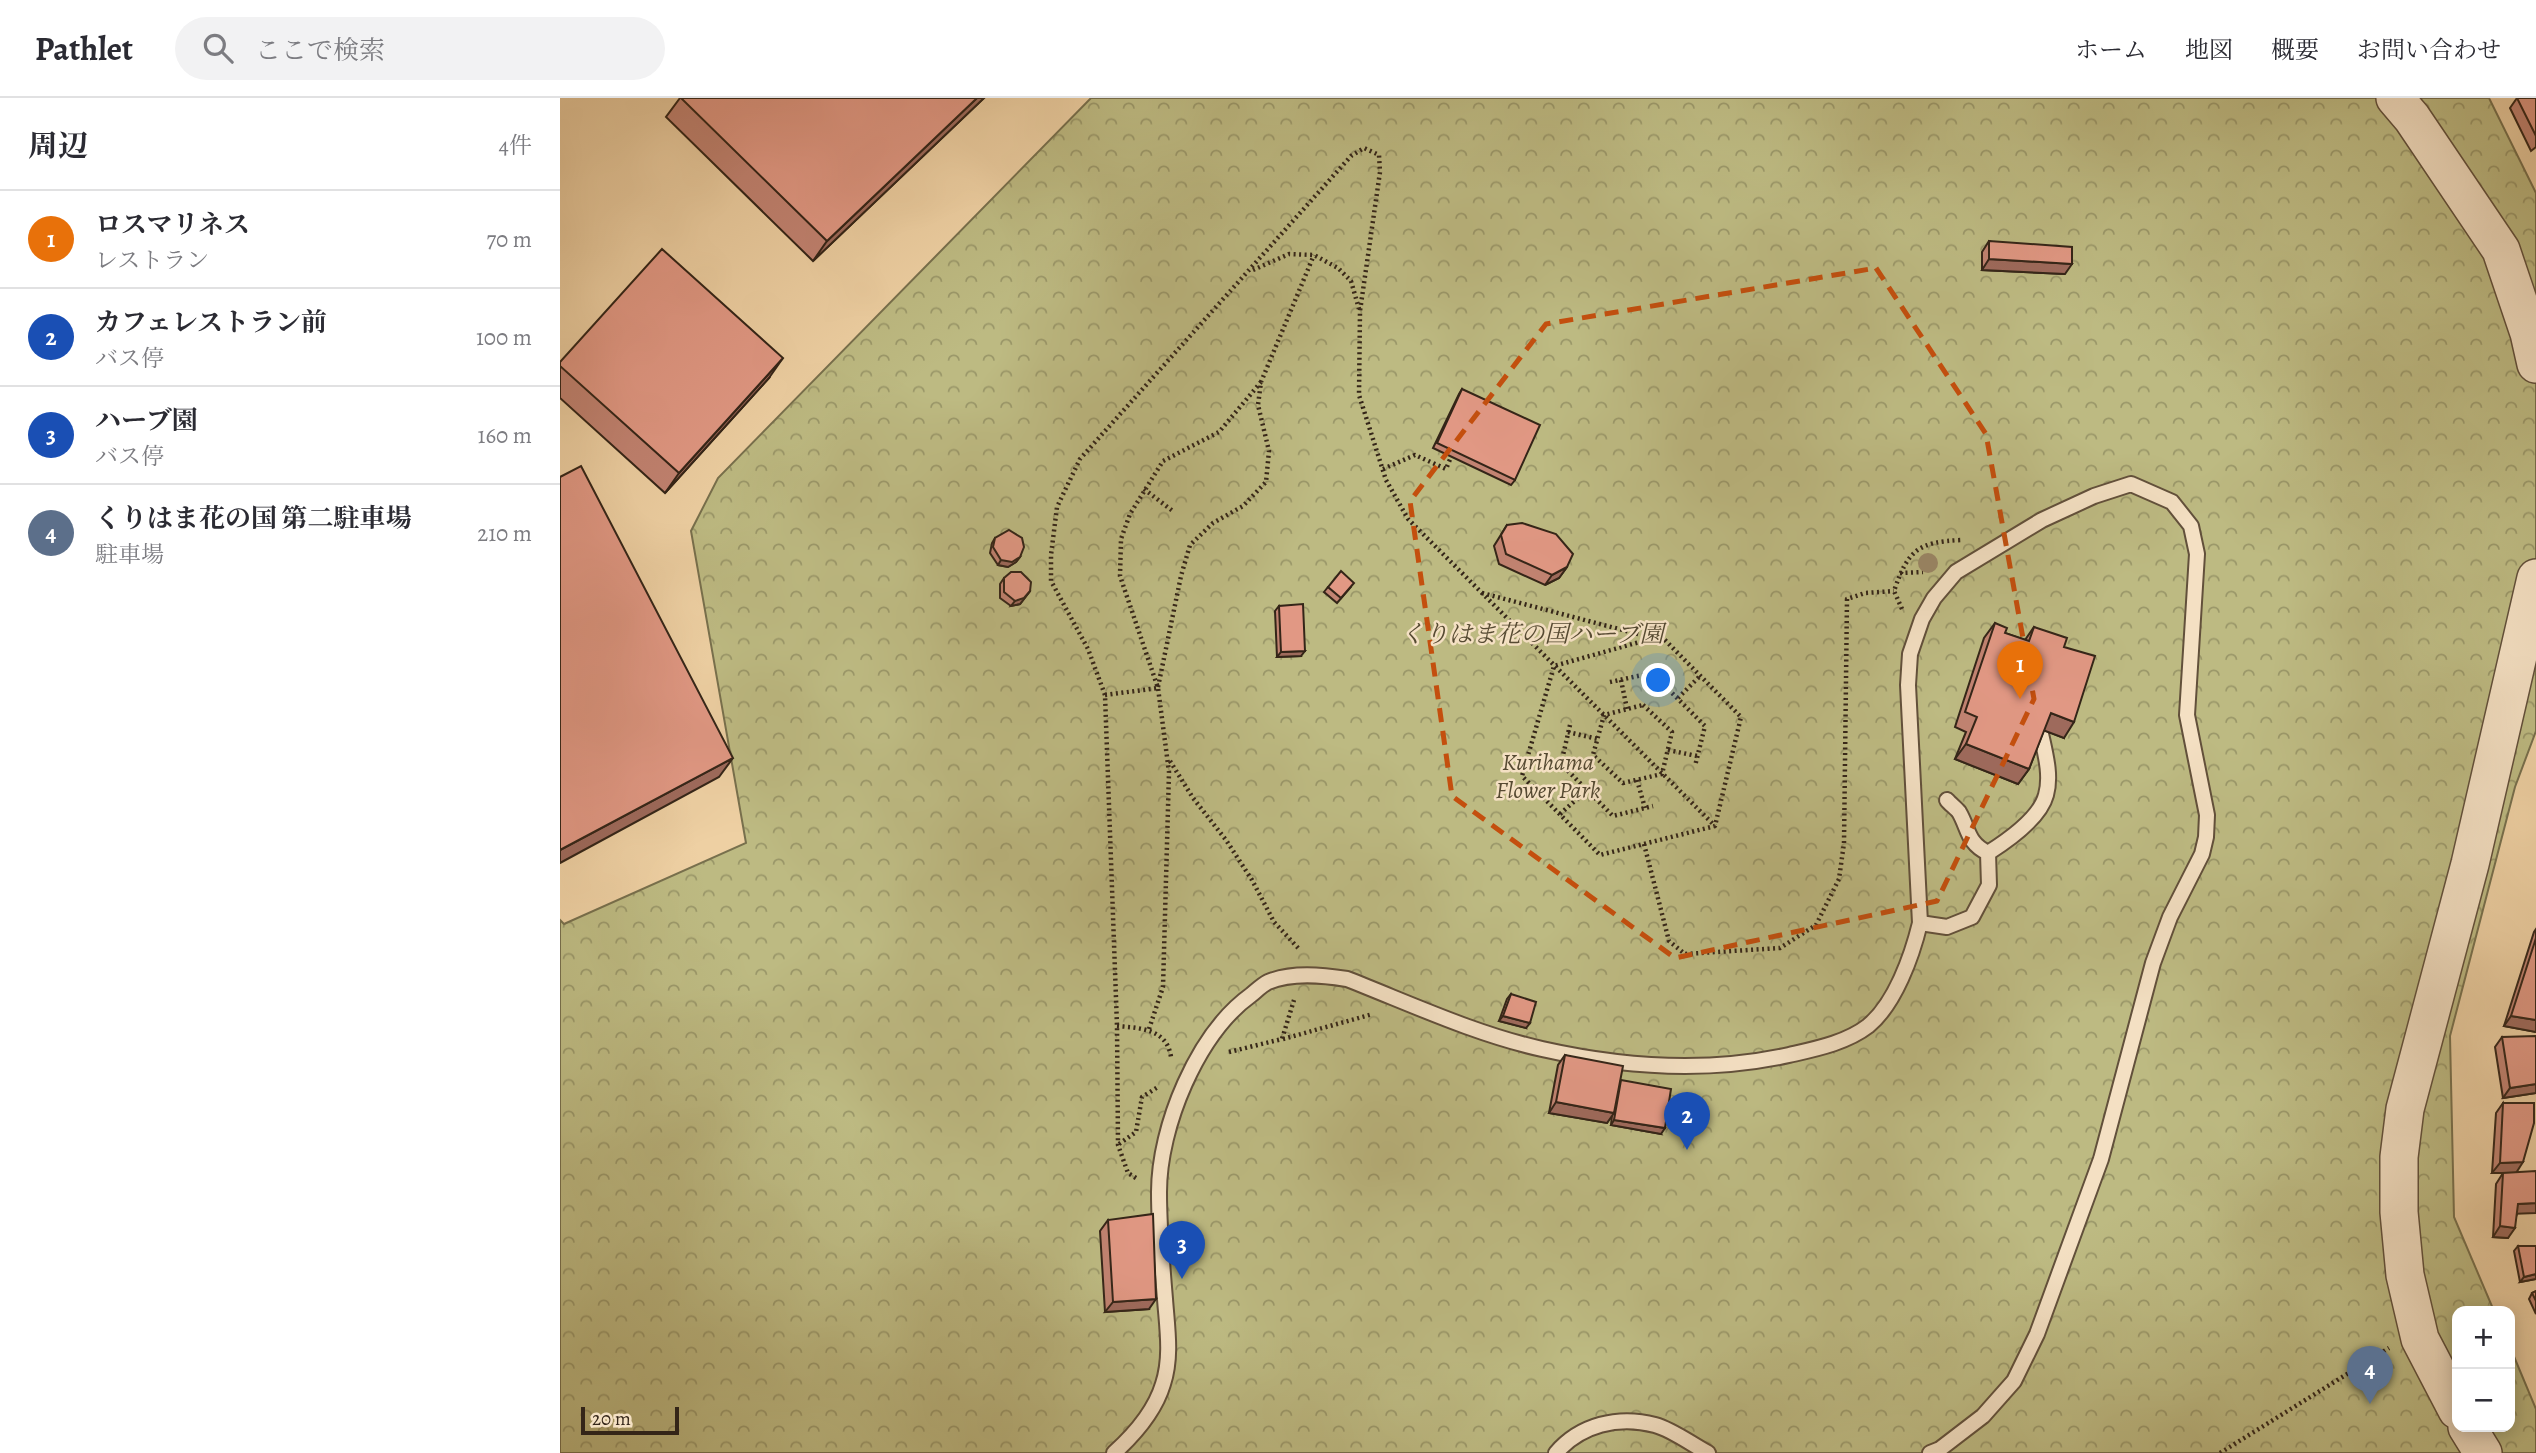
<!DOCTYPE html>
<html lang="ja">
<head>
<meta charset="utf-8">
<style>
  :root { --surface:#fff; --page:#f2f2f3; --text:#2b2b33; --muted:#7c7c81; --line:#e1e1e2; --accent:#7c3aed }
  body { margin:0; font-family:Alegreya,"Noto Serif JP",serif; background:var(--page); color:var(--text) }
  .controls { position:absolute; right:21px; bottom:21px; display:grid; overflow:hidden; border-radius:14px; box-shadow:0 4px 18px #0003 }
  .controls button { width:63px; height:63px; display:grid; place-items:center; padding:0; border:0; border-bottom:2px solid var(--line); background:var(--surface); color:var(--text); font:35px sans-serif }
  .scale { position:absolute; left:21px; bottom:18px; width:98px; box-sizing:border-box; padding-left:7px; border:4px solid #342518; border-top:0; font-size:19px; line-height:24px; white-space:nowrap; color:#342518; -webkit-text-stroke:5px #f4e0c3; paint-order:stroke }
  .you { position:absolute; left:1099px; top:583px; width:24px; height:24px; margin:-18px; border:5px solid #fff; border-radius:50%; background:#1a73e8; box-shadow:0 0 0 10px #1a73e833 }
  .badge { display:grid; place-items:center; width:46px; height:46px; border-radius:50%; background:var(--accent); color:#fff; font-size:23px; font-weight:700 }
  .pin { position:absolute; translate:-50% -58px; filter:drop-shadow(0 2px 4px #0008) }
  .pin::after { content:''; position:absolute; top:37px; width:24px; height:21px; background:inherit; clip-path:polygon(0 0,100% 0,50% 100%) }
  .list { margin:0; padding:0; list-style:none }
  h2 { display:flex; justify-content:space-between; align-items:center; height:91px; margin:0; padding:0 28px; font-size:30px }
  h2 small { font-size:23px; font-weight:400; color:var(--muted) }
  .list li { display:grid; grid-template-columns:46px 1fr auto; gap:21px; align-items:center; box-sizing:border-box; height:98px; padding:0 28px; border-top:2px solid var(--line) }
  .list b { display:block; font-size:26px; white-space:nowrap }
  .list p { margin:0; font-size:23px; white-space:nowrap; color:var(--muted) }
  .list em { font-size:23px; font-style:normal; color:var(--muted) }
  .icon { flex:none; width:38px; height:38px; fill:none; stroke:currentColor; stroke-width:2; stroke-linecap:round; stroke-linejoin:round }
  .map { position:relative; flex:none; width:1976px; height:1355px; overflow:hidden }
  header { display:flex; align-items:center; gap:42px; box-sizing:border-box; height:98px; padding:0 35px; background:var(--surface); border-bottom:2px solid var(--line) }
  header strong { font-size:33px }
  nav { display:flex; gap:38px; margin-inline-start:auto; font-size:24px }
  .search { width:490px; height:63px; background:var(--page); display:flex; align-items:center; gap:18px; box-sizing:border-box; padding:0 24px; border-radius:38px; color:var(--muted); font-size:26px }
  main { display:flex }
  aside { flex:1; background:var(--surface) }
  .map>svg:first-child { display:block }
  .park { fill:url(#park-crowns); stroke:#78704d; stroke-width:2 }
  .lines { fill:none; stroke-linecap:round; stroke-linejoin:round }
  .service-casing { stroke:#62503b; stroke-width:18 }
  .tertiary-casing { stroke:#62503b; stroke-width:40 }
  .path { stroke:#342518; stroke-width:4.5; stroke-dasharray:2 3.5; stroke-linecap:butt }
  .service { stroke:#f4e0c3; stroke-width:14 }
  .tertiary { stroke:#f4e0c3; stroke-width:37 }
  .tree { fill:#9a8665 }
  .wall { fill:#c28372; stroke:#342518; stroke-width:2 }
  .shaded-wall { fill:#9e6a5c; stroke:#342518; stroke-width:2 }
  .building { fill:#e19884; stroke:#342518; stroke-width:2 }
  .marked { fill:none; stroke:#c44f0e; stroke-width:5; stroke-dasharray:14 9; stroke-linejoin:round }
  .labels { text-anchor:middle; stroke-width:5; stroke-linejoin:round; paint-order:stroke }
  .park-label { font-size:24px; font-style:italic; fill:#564a32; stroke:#f4e0c3 }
</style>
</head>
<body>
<header>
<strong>Pathlet</strong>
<div class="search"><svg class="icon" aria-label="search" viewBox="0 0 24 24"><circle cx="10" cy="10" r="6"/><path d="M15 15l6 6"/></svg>ここで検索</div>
<nav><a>ホーム</a><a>地図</a><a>概要</a><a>お問い合わせ</a></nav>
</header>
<main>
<aside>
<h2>周辺<small>4件</small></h2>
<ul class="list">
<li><span class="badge" style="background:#e8710a">1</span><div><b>ロスマリネス</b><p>レストラン</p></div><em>70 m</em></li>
<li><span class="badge" style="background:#1a4fb4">2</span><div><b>カフェレストラン前</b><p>バス停</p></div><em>100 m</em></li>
<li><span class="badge" style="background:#1a4fb4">3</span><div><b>ハーブ園</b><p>バス停</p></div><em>160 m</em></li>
<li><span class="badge" style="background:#5c6f8a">4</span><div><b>くりはま花の国 第二駐車場</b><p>駐車場</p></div><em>210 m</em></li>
</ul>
</aside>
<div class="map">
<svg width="1976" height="1355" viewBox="0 0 1976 1355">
  <defs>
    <pattern id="park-crowns" width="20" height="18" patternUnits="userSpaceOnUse" patternTransform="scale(1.75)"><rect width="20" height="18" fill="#bdba82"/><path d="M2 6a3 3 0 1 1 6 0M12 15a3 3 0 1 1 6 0" fill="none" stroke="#9a9769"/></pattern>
  </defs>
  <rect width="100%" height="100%" fill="#eed0a3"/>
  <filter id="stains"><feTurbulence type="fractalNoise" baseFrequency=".00286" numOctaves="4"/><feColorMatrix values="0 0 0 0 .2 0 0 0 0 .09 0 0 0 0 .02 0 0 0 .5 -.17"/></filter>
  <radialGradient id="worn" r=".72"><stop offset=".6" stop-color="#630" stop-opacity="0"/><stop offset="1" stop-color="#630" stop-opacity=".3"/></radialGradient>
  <path class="park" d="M531,0H1929L1976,95V633L1955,689L1890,938L1894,1119L1934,1213H1897V1329H1950V1249L1976,1311V1355H0V822L4,826L186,745L131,433L158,380Z"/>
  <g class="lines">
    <defs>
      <g id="service">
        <path d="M1428,755C1447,743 1480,720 1486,697C1492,676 1484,651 1480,631"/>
        <path d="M1360,825L1387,829L1412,819L1429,787L1428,755C1407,745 1409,731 1399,714C1396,710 1390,706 1387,702"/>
        <path d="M554,1355C575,1336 595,1313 603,1286C612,1259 607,1229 605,1201C602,1166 599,1130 599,1094C599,1029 637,936 691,897C696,893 702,887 708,884C732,874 762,877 787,881C851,906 915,936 982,951C1062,969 1148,975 1229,957C1255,951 1286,945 1308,928C1335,906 1352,858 1360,825L1348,587L1350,556L1362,521L1374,500L1396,474L1482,422L1534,398L1571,386L1612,404L1631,428L1637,456L1627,617L1647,717L1646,739L1642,756L1610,819L1593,865L1541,1061L1477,1236L1454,1283L1423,1318L1380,1351L1370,1355"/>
        <path d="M996,1355C1020,1327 1058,1317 1095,1327C1113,1332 1131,1346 1148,1355"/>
      </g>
      <g id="tertiary">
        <path d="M1835,0L1852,20L1941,152L1969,235L1976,266"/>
        <path d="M1897,1312L1860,1241L1845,1177L1839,1114V1059L1845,1011L1910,766L1976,480"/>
        <path d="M1907,1329L1923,1355"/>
      </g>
    </defs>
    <use href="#service" class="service-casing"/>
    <use href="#tertiary" class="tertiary-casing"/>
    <g class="path">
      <path d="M693,172L729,156L754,157L778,170L791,183L799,211"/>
      <path d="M823,371L855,357L886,371L891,359"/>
      <path d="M584,391L614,414"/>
      <path d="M1340,475L1363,474"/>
      <path d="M922,495L1093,540"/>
      <path d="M1342,511L1334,493C1348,452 1358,444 1401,442"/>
      <path d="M1101,538L1181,619L1155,728L1040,757L962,678L994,568Z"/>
      <path d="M1061,582L1067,611"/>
      <path d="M1050,584L1092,575L1145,628L1135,668"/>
      <path d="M598,589L621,478L630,447L653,425L683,408L706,384L709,353L698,307L701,284L754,157"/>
      <path d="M545,597L598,590"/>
      <path d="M1118,600L1141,577"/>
      <path d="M1083,607L1112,634L1102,676L1063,685L1033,657L1044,617Z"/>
      <path d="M1010,627L1001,666L1053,718L1093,708"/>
      <path d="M1008,634L1038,641"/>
      <path d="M1108,652L1137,658"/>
      <path d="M610,663L633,700L666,742L692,782L714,824L740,852"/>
      <path d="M1077,682L1085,710"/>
      <path d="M1000,716L1027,692"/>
      <path d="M1084,746L1109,843L1125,856L1220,850L1256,827L1279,781L1284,745L1287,501L1305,495L1334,493"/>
      <path d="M557,928C581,930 607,931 611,959"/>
      <path d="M589,931L603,889L609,674L598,590L560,478L561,441L570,416L603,363L659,334L701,284"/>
      <path d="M723,941L813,916"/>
      <path d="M669,954L722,941L734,902"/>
      <path d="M559,1046L576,1034L582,999L598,989"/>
      <path d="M576,1080L568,1075L558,1047L557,928L545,597L528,551L491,483V457L497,409L520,361L791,58L804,50L819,57L820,74L800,213L799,297L826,382L848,421L1155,728"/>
      <path d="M1660,1355L1829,1250"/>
    </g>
    <use href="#service" class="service"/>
    <use href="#tertiary" class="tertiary"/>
  </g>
  <circle class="tree" cx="1368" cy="465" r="10"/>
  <g class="wall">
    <path d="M120,0H424L253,163L106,19Z"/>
    <path d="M1957,0H1976V49L1971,53L1950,10Z"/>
    <path d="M1429,143L1505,176L1422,172V154Z"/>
    <path d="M0,264L209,280L105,395L0,300Z"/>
    <path d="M902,291L955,382L951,387L873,350L899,296Z"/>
    <path d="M947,427L1007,469L999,480L985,487L939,466L934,448Z"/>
    <path d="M435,440L460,459L456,464L448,469L438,467L430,455L432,445Z"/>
    <path d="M444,480L470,493L460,506L451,508L440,500V486Z"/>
    <path d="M768,489L790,490L777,505L764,494Z"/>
    <path d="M719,508L741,558L717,559L715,513Z"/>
    <path d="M1435,525L1445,535L1465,542L1474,529L1504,549V640L1484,632L1469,671L1458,686L1395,661L1406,634L1395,629L1424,540Z"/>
    <path d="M1976,831V934L1944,928L1974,834Z"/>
    <path d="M951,896L966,930L939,923L947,901Z"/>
    <path d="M1942,939L1976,995L1943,1000L1935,949Z"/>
    <path d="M1005,957L1060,984L1101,1036L1051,1027L1052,1017L1047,1025L989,1015L998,967Z"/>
    <path d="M1943,1005L1956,1074L1957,1116L1948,1140L1933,1139L1936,1086L1943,1075H1947H1932L1936,1015Z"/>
    <path d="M548,1122L589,1211L545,1214L540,1133Z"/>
    <path d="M1958,1148L1976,1181L1960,1184L1954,1153Z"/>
    <path d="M1976,1193V1216L1969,1201L1972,1195Z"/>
  </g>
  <g class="shaded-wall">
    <path d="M417,0H424L253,163L267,143Z"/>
    <path d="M1429,161L1512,166L1505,176L1422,172Z"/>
    <path d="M223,260L209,280L105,395L119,375Z"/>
    <path d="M460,459L456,464L448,469L438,467L441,462Z"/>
    <path d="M1007,469L999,480L985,487L992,477Z"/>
    <path d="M470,493L460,506L451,508L455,503Z"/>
    <path d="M745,553L741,558L717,559L721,554Z"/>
    <path d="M1491,615L1514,624L1504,640L1480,631Z"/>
    <path d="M1406,646L1469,671L1458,686L1395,661Z"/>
    <path d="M173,660L159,679L0,765V752Z"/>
    <path d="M943,918L970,925L966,930L939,923Z"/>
    <path d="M1951,918L1976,922V934L1944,928Z"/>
    <path d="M1976,986V995L1943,1000L1950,990Z"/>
    <path d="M996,1004L1054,1015L1047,1025L989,1015Z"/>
    <path d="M1054,1022L1105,1030L1101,1036L1051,1027Z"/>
    <path d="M1963,1064L1956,1075H1932L1940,1065Z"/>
    <path d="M1976,1105V1115L1951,1116L1958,1106Z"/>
    <path d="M1940,1128L1955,1130L1948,1140L1933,1139Z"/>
    <path d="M1976,1176V1181L1960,1184L1964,1179Z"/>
    <path d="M596,1201L589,1211L545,1214L553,1204Z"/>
  </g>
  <g class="building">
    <path d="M121,0H417L267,143Z"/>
    <path d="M1957,0H1976V38Z"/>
    <path d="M1429,143L1512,149V166L1429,161Z"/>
    <path d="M102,151L223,260L119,375L0,268V264Z"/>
    <path d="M902,291L980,327L955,382L877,345Z"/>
    <path d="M21,368L173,660L0,752V379Z"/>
    <path d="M962,425L996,436L1013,456L1007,469L992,477L946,456L941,437L947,427Z"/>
    <path d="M449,432L462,440L464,449L460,459L452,464L441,462L433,449L435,440Z"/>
    <path d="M781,473L794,485L781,500L768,489Z"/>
    <path d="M451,474H461L471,484L470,493L464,500L455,503L444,494V480Z"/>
    <path d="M743,506L745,553L721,554L719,508Z"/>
    <path d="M1435,525L1447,530L1445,535L1469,543L1474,529L1507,540L1504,549L1535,558L1514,624L1491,615L1469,671L1406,646L1417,619L1405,614Z"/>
    <path d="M1976,840V922L1951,918Z"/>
    <path d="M951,896L976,904L970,925L943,918Z"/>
    <path d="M1976,938V986L1950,990L1942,939Z"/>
    <path d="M1005,957L1063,968L1054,1015L996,1004Z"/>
    <path d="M1061,982L1111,991L1105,1030L1054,1022Z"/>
    <path d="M1943,1005H1974V1025L1963,1064L1940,1065Z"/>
    <path d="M1976,1073V1105L1958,1106L1955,1130L1940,1128L1943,1075Z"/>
    <path d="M593,1116L596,1201L553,1204L548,1122Z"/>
    <path d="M1958,1148H1976V1176L1964,1179Z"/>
    <path d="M1976,1193V1203L1972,1195Z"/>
  </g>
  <path class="marked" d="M1316,170L1426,336L1474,601L1377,803L1115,860L892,698L850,403L986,226Z"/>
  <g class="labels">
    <g class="park-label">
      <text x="972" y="544">くりはま花の国ハーブ園</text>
      <text x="988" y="672">Kurihama<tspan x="988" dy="28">Flower Park</tspan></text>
    </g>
  </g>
  <rect width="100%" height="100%" filter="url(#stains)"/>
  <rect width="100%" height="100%" fill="url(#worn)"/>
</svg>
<div class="controls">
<button>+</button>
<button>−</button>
</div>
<div class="scale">20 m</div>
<div class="you"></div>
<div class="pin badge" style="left:1460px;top:601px;background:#e8710a">1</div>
<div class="pin badge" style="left:1127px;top:1052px;background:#1a4fb4">2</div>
<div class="pin badge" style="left:622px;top:1181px;background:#1a4fb4">3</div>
<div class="pin badge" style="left:1810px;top:1306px;background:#5c6f8a">4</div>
</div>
</main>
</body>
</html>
